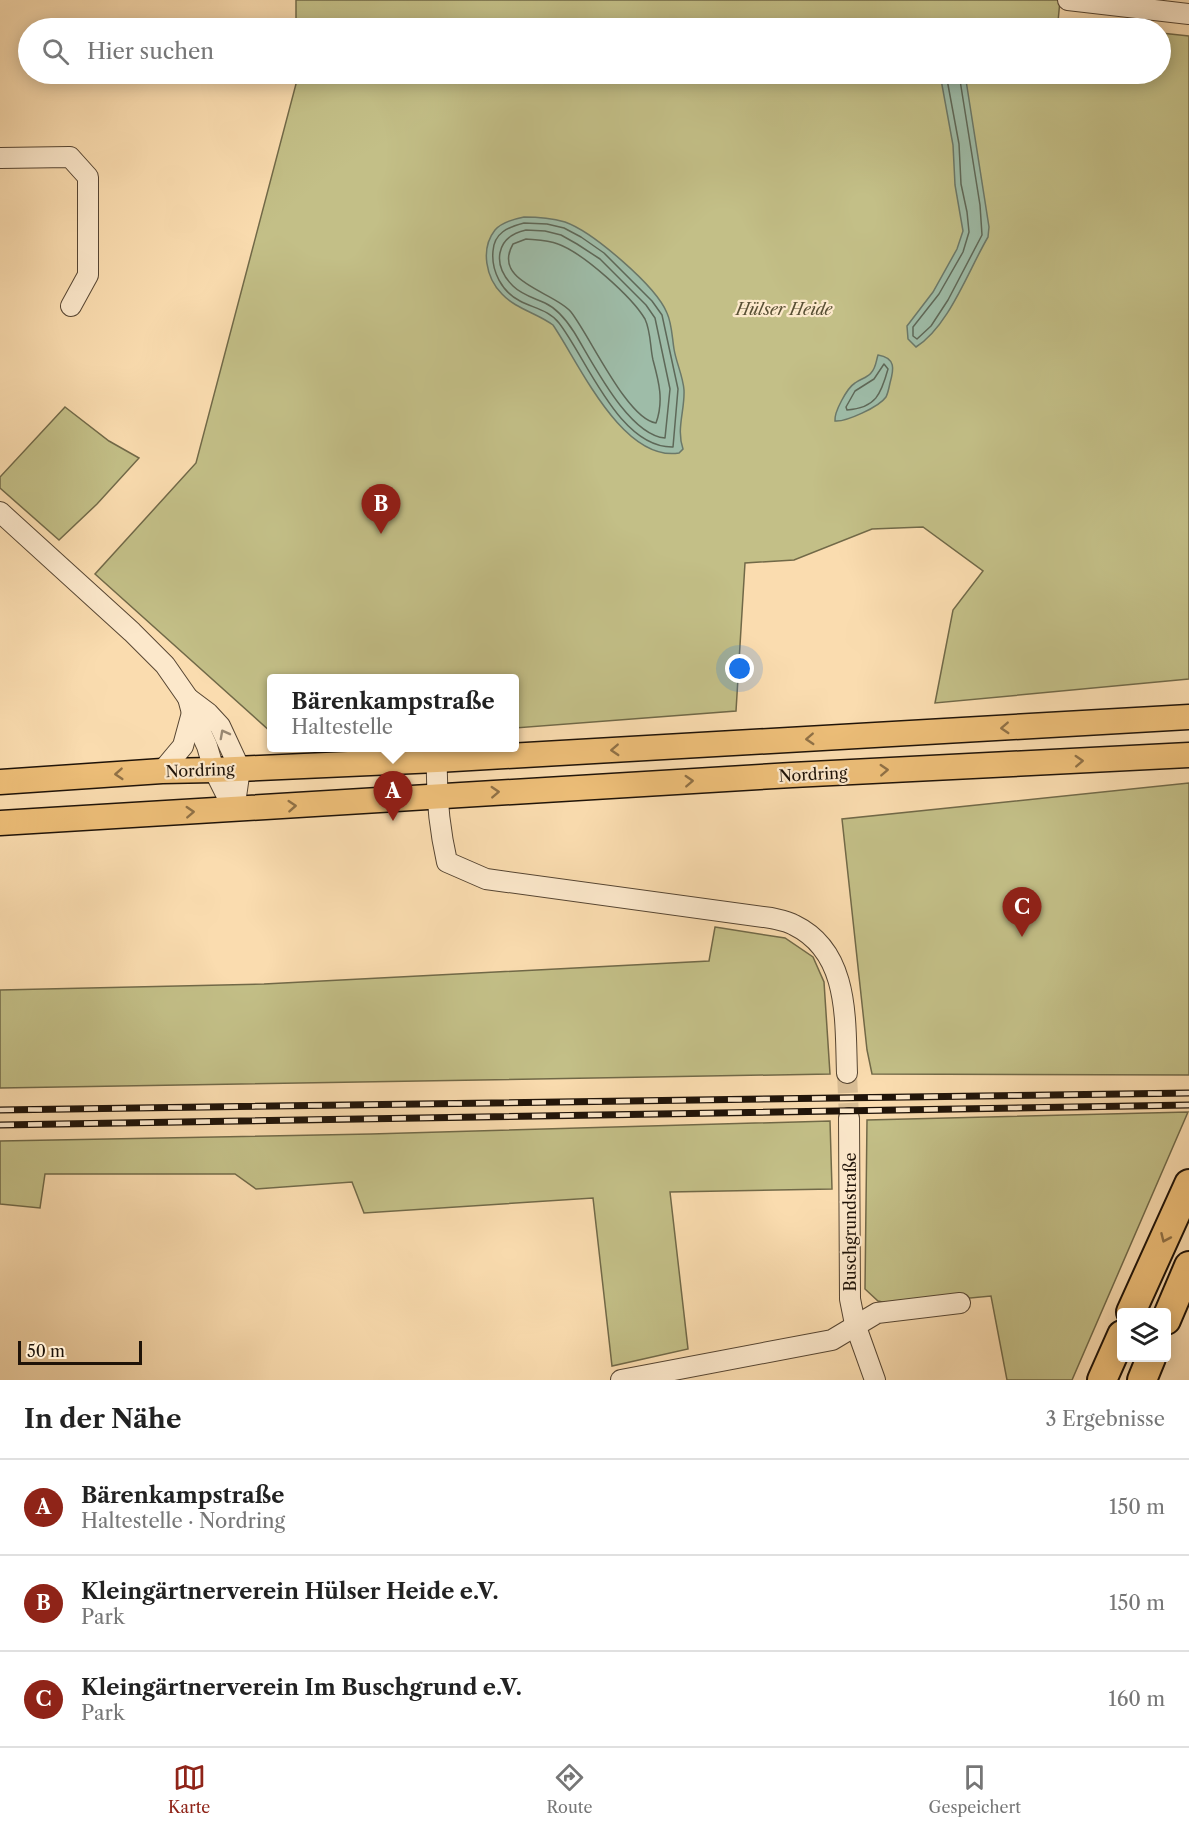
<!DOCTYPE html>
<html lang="de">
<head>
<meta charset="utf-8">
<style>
  :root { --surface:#fff; --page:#f6f6f6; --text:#222; --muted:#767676; --line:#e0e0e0; --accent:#8f2418 }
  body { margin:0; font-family:"Libre Caslon Text",serif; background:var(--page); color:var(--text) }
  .controls { position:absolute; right:18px; bottom:18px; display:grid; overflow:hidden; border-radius:6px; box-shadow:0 3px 15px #0003 }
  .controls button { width:54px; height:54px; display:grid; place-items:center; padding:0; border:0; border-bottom:2px solid var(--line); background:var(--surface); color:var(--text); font:30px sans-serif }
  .scale { position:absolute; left:18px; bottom:15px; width:124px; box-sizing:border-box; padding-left:6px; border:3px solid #1f1308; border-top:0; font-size:16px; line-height:21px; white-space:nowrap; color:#1f1308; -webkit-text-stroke:4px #fce8cb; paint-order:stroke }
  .you { position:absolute; left:740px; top:669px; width:21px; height:21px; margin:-15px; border:4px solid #fff; border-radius:50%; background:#1a73e8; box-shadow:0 0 0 9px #1a73e833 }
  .badge { display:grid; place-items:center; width:39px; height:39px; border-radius:50%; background:var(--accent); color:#fff; font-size:20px; font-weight:700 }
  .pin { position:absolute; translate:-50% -50px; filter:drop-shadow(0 2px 3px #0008) }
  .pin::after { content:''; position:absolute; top:32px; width:21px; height:18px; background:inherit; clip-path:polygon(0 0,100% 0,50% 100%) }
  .popup { position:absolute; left:267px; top:674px; width:252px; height:78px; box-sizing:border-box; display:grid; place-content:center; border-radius:6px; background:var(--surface); filter:drop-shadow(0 2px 4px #0005); font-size:20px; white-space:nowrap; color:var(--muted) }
  .popup b { font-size:22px; color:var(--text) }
  .popup::after { content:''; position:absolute; left:50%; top:100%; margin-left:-12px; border:12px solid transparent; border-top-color:var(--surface) }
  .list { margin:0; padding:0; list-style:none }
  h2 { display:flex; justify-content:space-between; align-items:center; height:78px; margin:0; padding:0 24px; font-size:26px }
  h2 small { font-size:20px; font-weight:400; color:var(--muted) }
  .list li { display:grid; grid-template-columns:39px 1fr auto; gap:18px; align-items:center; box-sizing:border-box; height:96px; padding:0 24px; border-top:2px solid var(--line) }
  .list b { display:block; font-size:22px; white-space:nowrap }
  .list p { margin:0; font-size:20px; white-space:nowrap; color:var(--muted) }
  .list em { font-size:20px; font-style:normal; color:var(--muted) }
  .icon { flex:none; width:33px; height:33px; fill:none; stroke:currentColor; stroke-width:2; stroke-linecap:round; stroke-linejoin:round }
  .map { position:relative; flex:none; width:1189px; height:1380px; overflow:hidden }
  .search { position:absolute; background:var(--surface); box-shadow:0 3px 15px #0003; left:18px; right:18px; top:18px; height:66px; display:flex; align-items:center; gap:15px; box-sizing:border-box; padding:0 21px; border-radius:33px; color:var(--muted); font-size:22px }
  .sheet { height:366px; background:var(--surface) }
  nav { display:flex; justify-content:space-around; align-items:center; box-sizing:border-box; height:84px; border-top:2px solid var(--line); background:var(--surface); font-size:16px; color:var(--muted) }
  nav a { display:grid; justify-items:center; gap:3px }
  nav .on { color:var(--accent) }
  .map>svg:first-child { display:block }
  .green { fill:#c3bf87; stroke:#716948; stroke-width:1.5 }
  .water { fill:#9ebca8; stroke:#6b7868; stroke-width:1.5 }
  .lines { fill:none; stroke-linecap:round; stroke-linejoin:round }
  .shore { stroke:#5e6858; stroke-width:1.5 }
  .minor-tunnel { stroke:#d9be96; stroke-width:20; stroke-dasharray:20 10; stroke-linecap:butt }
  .minor-casing { stroke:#564532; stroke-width:22 }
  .major-casing { stroke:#1f1308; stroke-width:27 }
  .highway-casing { stroke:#1f1308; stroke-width:32 }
  .minor { stroke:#fce8cb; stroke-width:20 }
  .major { stroke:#edbe78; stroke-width:24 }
  .highway { stroke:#edbe78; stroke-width:28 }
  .rail-casing { stroke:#1f1308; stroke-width:7 }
  .rail { stroke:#fce8cb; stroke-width:4.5; stroke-dasharray:14; stroke-linecap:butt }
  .oneway { stroke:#907146 }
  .oneway2 { stroke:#998873 }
  .labels { text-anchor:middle; stroke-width:4.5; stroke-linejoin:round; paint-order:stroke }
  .park-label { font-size:16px; font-style:italic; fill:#584f34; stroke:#fce8cb }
  .street-label { font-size:16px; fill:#1f1308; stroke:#fce8cb }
</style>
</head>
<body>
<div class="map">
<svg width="1189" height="1380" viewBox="0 0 1189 1380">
  <rect width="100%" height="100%" fill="#fadcaf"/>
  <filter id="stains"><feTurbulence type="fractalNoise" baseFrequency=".00333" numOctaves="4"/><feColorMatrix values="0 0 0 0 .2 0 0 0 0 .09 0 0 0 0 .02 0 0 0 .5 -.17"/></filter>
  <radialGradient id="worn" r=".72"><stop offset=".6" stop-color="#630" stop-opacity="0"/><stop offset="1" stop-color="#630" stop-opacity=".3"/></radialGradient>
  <g class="green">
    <path d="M296,0H1060L1058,22L1114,28H296Z"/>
    <path d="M1161,33L1189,36V679L935,703L953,610L983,571L923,527L872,529L794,560L745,563L736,711L515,728L514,678H272L271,732L95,574L196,463L296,84V74H1160Z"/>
    <path d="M65,407L109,441L139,458L97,504L59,540L0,488V477Z"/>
    <path d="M1189,783V1075L872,1074L867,1050L842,819Z"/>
    <path d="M715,927L785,938L813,957L824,982L830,1074L0,1088V990L264,984L709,961Z"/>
    <path d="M1188,1112L1072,1380H1007L991,1296L896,1305L878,1301L865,1289L867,1120Z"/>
    <path d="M830,1121L832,1189L670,1192L688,1349L612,1366L593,1198L364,1213L352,1182L256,1189L235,1174H45L40,1208L0,1204V1141L371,1134Z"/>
  </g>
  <g class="water">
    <path d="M940,74H965L989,227L988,237C968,271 949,326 916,347L908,339L907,326L933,292L957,249L963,231L955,185L953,145Z"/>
    <path d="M524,217C538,217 551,218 565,222C593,232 656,286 667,313C672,324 672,337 674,349C676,362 683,376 684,390C685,410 676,429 683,449L679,453C622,462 579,363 553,325C537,313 516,309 502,294C486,278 480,249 495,230C502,222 514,219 524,217Z"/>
    <path d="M878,355C896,358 894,369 890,383C889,388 888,393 886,397C879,407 846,422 835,421C834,412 847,388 855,383C860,379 867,378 871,373C876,368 876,361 878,355Z"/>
  </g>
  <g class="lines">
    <g class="shore">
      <path d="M946,74L959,144L961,184L967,212L969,232L963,252L939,294L913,327V336L917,339L931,326L948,300L982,235L980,205L959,74"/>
      <path d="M524,223L547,224L564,228L581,237L604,253L652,301L662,315L678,389L673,447C619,448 587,359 559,323C549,310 533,308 520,301C502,292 491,271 493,251C494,233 508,227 524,223Z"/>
      <path d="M526,230L545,231L561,235L577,244L600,259L646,305L655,318L670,389L665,438C628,435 592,361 574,332C567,321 558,309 545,303C534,298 522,295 513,286C492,265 495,237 526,230Z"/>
      <path d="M526,239C537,240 548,240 558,244C583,253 632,297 645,319C651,332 650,347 653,360C659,382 664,401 656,423C627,419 590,336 571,312C555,292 491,282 513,244Z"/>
      <path d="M884,364L888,369C881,394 876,408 847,410L846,407L855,391L874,379Z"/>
    </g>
    <path class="minor-tunnel" d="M847,1073L849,1118"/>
    <defs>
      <g id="minor">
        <path d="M1068,0L1189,14"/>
        <path d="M0,158L70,157L88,177V275L71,306"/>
        <path d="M0,512L132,632L165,665L188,698L208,713L220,726L240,769L234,810"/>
        <path d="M188,698L192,713L207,746L214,770L234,810"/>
        <path d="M437,760C436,795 439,827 447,862L486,879L771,918C779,920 787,921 794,925C850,952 845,1020 847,1073"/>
        <path d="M162,771L183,746L192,713"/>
        <path d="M849,1118L850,1299L855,1324L875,1380"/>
        <path d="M621,1380L832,1340L877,1313L960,1303"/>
      </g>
      <g id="major">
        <path d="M0,782L162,771L214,770L437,760L1189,717"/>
        <path d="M0,823L792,775L1189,755"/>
      </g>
      <g id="highway">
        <path d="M1131,1312L1189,1184"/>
        <path d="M1166,1320L1189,1266"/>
        <path d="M1102,1380L1122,1335"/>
        <path d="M1142,1380L1151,1358"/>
      </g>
    </defs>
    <use href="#minor" class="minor-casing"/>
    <use href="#major" class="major-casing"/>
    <use href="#highway" class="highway-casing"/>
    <use href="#minor" class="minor"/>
    <use href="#major" class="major"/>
    <use href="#highway" class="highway"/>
    <defs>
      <g id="rail">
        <path d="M0,1110L1189,1093"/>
        <path d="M0,1125L1189,1105"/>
      </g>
    </defs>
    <use href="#rail" class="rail-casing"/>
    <use href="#rail" class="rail"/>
  </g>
  <defs><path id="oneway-chevron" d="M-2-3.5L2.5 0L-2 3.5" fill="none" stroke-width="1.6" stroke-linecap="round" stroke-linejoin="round" transform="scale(1.5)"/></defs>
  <g class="oneway">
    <use href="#oneway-chevron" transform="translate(1005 728) rotate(177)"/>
    <use href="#oneway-chevron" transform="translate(810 739) rotate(177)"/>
    <use href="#oneway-chevron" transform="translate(615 750) rotate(177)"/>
    <use href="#oneway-chevron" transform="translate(1079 761) rotate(-3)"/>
    <use href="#oneway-chevron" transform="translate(884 770) rotate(-3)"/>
    <use href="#oneway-chevron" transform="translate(119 774) rotate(176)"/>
    <use href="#oneway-chevron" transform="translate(689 781) rotate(-3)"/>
    <use href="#oneway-chevron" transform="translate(495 792) rotate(-3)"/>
    <use href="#oneway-chevron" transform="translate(292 806) rotate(-4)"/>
    <use href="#oneway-chevron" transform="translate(190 812) rotate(-3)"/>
    <use href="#oneway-chevron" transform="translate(1165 1238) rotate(114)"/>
  </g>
  <use class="oneway2" href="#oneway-chevron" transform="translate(224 734) rotate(-118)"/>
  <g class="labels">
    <g class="park-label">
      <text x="784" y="315">Hülser Heide</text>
    </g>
    <g class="street-label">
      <text transform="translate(200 770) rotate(-2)" y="6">Nordring</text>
      <text transform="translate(813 774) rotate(-3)" y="6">Nordring</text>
      <text transform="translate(850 1222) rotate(-90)" y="6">Buschgrundstraße</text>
    </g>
  </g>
  <rect width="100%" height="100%" filter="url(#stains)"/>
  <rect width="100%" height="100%" fill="url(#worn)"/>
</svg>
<div class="controls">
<button><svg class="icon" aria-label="layers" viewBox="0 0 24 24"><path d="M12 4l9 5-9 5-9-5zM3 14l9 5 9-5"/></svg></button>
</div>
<div class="scale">50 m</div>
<div class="you"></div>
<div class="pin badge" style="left:393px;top:821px">A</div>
<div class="popup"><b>Bärenkampstraße</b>Haltestelle</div>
<div class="pin badge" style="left:381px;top:534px">B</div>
<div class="pin badge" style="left:1022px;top:937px">C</div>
<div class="search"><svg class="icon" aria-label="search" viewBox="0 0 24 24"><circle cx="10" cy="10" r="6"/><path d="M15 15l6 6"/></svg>Hier suchen</div>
</div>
<section class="sheet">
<h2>In der Nähe<small>3 Ergebnisse</small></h2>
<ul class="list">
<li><span class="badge">A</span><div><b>Bärenkampstraße</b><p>Haltestelle · Nordring</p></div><em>150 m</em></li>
<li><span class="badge">B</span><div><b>Kleingärtnerverein Hülser Heide e.V.</b><p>Park</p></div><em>150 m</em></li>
<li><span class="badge">C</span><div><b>Kleingärtnerverein Im Buschgrund e.V.</b><p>Park</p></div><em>160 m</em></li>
</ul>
</section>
<nav>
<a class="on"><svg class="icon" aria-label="map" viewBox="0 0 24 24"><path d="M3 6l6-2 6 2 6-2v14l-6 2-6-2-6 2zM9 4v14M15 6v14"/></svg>Karte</a>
<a><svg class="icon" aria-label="directions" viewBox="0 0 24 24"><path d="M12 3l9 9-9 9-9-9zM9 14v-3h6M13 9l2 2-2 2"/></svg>Route</a>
<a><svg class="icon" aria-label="saved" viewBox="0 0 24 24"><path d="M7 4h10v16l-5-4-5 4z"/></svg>Gespeichert</a>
</nav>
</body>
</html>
